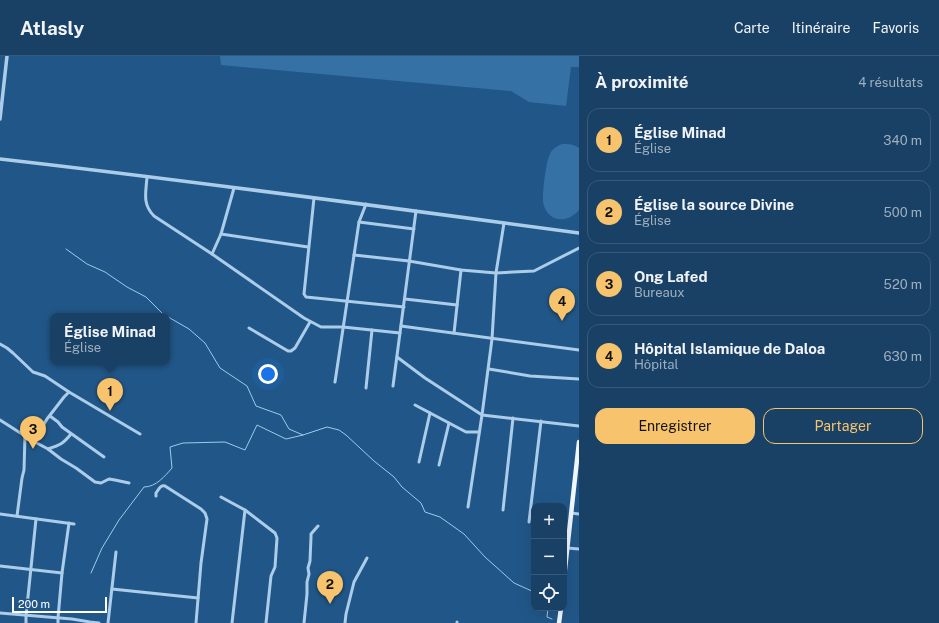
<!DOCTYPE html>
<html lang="fr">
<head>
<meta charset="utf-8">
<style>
  :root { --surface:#194166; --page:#22486c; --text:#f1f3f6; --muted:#9fafbf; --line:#375a7a; --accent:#f7c46d }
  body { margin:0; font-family:"Public Sans",sans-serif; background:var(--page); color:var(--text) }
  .controls { position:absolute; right:12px; bottom:12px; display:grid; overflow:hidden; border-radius:8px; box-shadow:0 4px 16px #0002 }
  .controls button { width:36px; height:36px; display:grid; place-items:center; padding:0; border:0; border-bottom:1px solid var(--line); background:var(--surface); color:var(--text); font:20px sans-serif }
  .scale { position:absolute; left:12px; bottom:10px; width:95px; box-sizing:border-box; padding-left:4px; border:2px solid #fff; border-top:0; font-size:11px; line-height:14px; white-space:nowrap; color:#fff; -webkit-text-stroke:3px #215788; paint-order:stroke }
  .you { position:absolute; left:268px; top:318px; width:14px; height:14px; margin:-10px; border:3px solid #fff; border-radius:50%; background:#1a73e8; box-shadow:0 0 0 6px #1a73e833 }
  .badge { display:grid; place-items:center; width:26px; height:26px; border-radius:50%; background:var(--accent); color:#111; font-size:13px; font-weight:700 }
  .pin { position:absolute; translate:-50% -33px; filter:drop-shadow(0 1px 2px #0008) }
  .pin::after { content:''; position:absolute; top:21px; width:14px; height:12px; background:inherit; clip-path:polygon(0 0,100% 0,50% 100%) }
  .popup { position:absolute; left:50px; top:257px; width:120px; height:52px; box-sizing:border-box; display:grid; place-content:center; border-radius:8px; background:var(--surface); filter:drop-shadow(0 1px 3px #0005); font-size:13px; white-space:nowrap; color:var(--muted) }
  .popup b { font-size:15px; color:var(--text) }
  .popup::after { content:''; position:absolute; left:50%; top:100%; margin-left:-8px; border:8px solid transparent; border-top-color:var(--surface) }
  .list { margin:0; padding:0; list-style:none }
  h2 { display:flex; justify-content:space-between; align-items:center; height:52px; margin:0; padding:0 16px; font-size:17px }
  h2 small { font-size:13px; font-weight:400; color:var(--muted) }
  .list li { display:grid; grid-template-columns:26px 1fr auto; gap:12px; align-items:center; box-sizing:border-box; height:64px; margin:0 8px 8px; padding:0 8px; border:1px solid var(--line); border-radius:12px }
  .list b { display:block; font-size:15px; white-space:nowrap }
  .list p { margin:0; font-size:13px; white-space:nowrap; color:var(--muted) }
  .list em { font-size:13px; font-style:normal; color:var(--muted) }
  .actions { display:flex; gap:8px; padding:12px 16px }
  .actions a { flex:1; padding:9px 0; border:1px solid var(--accent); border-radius:12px; text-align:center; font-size:14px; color:var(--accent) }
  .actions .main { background:var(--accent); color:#111 }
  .icon { flex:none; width:22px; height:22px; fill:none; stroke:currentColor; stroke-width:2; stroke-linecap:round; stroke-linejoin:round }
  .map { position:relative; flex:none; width:579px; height:567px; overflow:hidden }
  header { display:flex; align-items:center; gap:24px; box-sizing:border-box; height:56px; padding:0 20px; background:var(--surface); border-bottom:1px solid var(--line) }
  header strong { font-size:19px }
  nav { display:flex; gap:22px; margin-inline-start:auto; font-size:14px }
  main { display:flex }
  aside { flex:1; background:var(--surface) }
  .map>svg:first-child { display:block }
  .green { fill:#3571a5 }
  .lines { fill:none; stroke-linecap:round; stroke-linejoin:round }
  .stream { stroke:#a0c9eb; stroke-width:1 }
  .minor { stroke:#accdea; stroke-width:3 }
  .tertiary { stroke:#accdea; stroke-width:3.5 }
  .primary { stroke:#f0f7fe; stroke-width:4.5 }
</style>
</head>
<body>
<header>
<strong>Atlasly</strong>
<nav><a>Carte</a><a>Itinéraire</a><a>Favoris</a></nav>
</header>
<main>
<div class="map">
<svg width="579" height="567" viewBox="0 0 579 567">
  <rect width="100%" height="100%" fill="#215788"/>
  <g class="green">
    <path d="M220,0H579V11H571L566,50L529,46L511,35L221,9Z"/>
    <path d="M562,88C568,88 574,88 579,92V154C568,167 550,167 544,150C541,143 546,105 550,98C552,93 557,90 562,88Z"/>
  </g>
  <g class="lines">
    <g class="stream">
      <path d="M66,193L87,208L105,216L127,231L146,241L163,258L189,273L205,287L220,312L247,330L256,350L281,359L289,373L303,379L327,371L339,374L346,379L374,405L394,421L402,431L421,447L425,456L440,461L464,478L485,501L514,527L534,536"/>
      <path d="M91,517L102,492L119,464L144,431C156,431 165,420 172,412L170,391L183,387L225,386L245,394L257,369L286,383L303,379"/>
      <path d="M548,552L547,561L552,563"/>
    </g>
    <g class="minor">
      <path d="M147,121C146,136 142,148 154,160L212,198L304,262L321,271H343L400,277"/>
      <path d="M314,142L304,238L306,241L404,251"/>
      <path d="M359,166L414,173"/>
      <path d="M504,167L496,217L492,283L482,359L579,370"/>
      <path d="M221,178L308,191"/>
      <path d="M212,198L221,178L234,132"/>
      <path d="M354,199L409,205L461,214L496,217L534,215L579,192"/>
      <path d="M405,243L457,249"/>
      <path d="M401,270L579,294"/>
      <path d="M249,272L288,295H291L295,292L310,266"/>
      <path d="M454,277L461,214"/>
      <path d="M0,288L7,292L13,297L33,316L45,320L69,336L140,378"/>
      <path d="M397,301L425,322L482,359L468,451"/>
      <path d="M489,313L530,320L579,323"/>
      <path d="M335,326L359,166L366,148"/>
      <path d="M393,330L416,155"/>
      <path d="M366,332L372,274"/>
      <path d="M415,349L466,376H479"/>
      <path d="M50,360L58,366L62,371L104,401"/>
      <path d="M0,364L33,385L48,393L61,403L76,412L95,426L101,427L109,423L115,424L129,427"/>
      <path d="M33,385L38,378L47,363L64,341L69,336"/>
      <path d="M48,393C60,389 63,388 71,378"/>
      <path d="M419,406L430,357"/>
      <path d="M439,409L449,367"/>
      <path d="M156,440V437C159,433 160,429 165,430L201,453L205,457L207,463L201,507L196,567"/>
      <path d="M221,441L245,454L275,477L277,482L275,511L271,520L266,567"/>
      <path d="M503,454L513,362"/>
      <path d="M571,457L579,458"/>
      <path d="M0,458L74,468"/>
      <path d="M17,460L22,422L24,414L25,379"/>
      <path d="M529,466L541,365"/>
      <path d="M567,492L579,493"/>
      <path d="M0,510L62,517"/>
      <path d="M112,533L198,542"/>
      <path d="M0,557L72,563L90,566L99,567"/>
      <path d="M26,567V560L36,463"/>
      <path d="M58,567V562L62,517L69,467"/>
      <path d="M108,567L116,496"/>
      <path d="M232,567L245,454"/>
      <path d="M304,567L307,538V526L309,518L308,512L310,505L311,481V478L318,470"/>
      <path d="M345,567L346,558L354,526L367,502"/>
      <path d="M457,567V566"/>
    </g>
    <g class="tertiary">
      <path d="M0,63L7,0"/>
      <path d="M0,103C193,125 386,151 579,177"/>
    </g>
    <g class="primary">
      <path d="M564,522L579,386"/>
      <path d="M559,567L561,552"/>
    </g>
  </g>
</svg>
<div class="controls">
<button>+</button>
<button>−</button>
<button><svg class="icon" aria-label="locate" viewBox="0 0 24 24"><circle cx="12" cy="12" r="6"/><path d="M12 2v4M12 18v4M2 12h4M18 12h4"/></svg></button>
</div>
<div class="scale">200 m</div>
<div class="you"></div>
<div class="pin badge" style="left:110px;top:355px">1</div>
<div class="popup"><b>Église Minad</b>Église</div>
<div class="pin badge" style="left:330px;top:548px">2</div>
<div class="pin badge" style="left:33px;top:393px">3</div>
<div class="pin badge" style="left:562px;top:265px">4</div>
</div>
<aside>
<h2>À proximité<small>4 résultats</small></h2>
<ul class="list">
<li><span class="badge">1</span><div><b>Église Minad</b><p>Église</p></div><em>340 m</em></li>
<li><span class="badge">2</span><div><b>Église la source Divine</b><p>Église</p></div><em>500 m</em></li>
<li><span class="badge">3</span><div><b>Ong Lafed</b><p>Bureaux</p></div><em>520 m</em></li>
<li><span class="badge">4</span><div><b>Hôpital Islamique de Daloa</b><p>Hôpital</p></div><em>630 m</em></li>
</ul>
<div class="actions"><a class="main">Enregistrer</a><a>Partager</a></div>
</aside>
</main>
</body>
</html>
